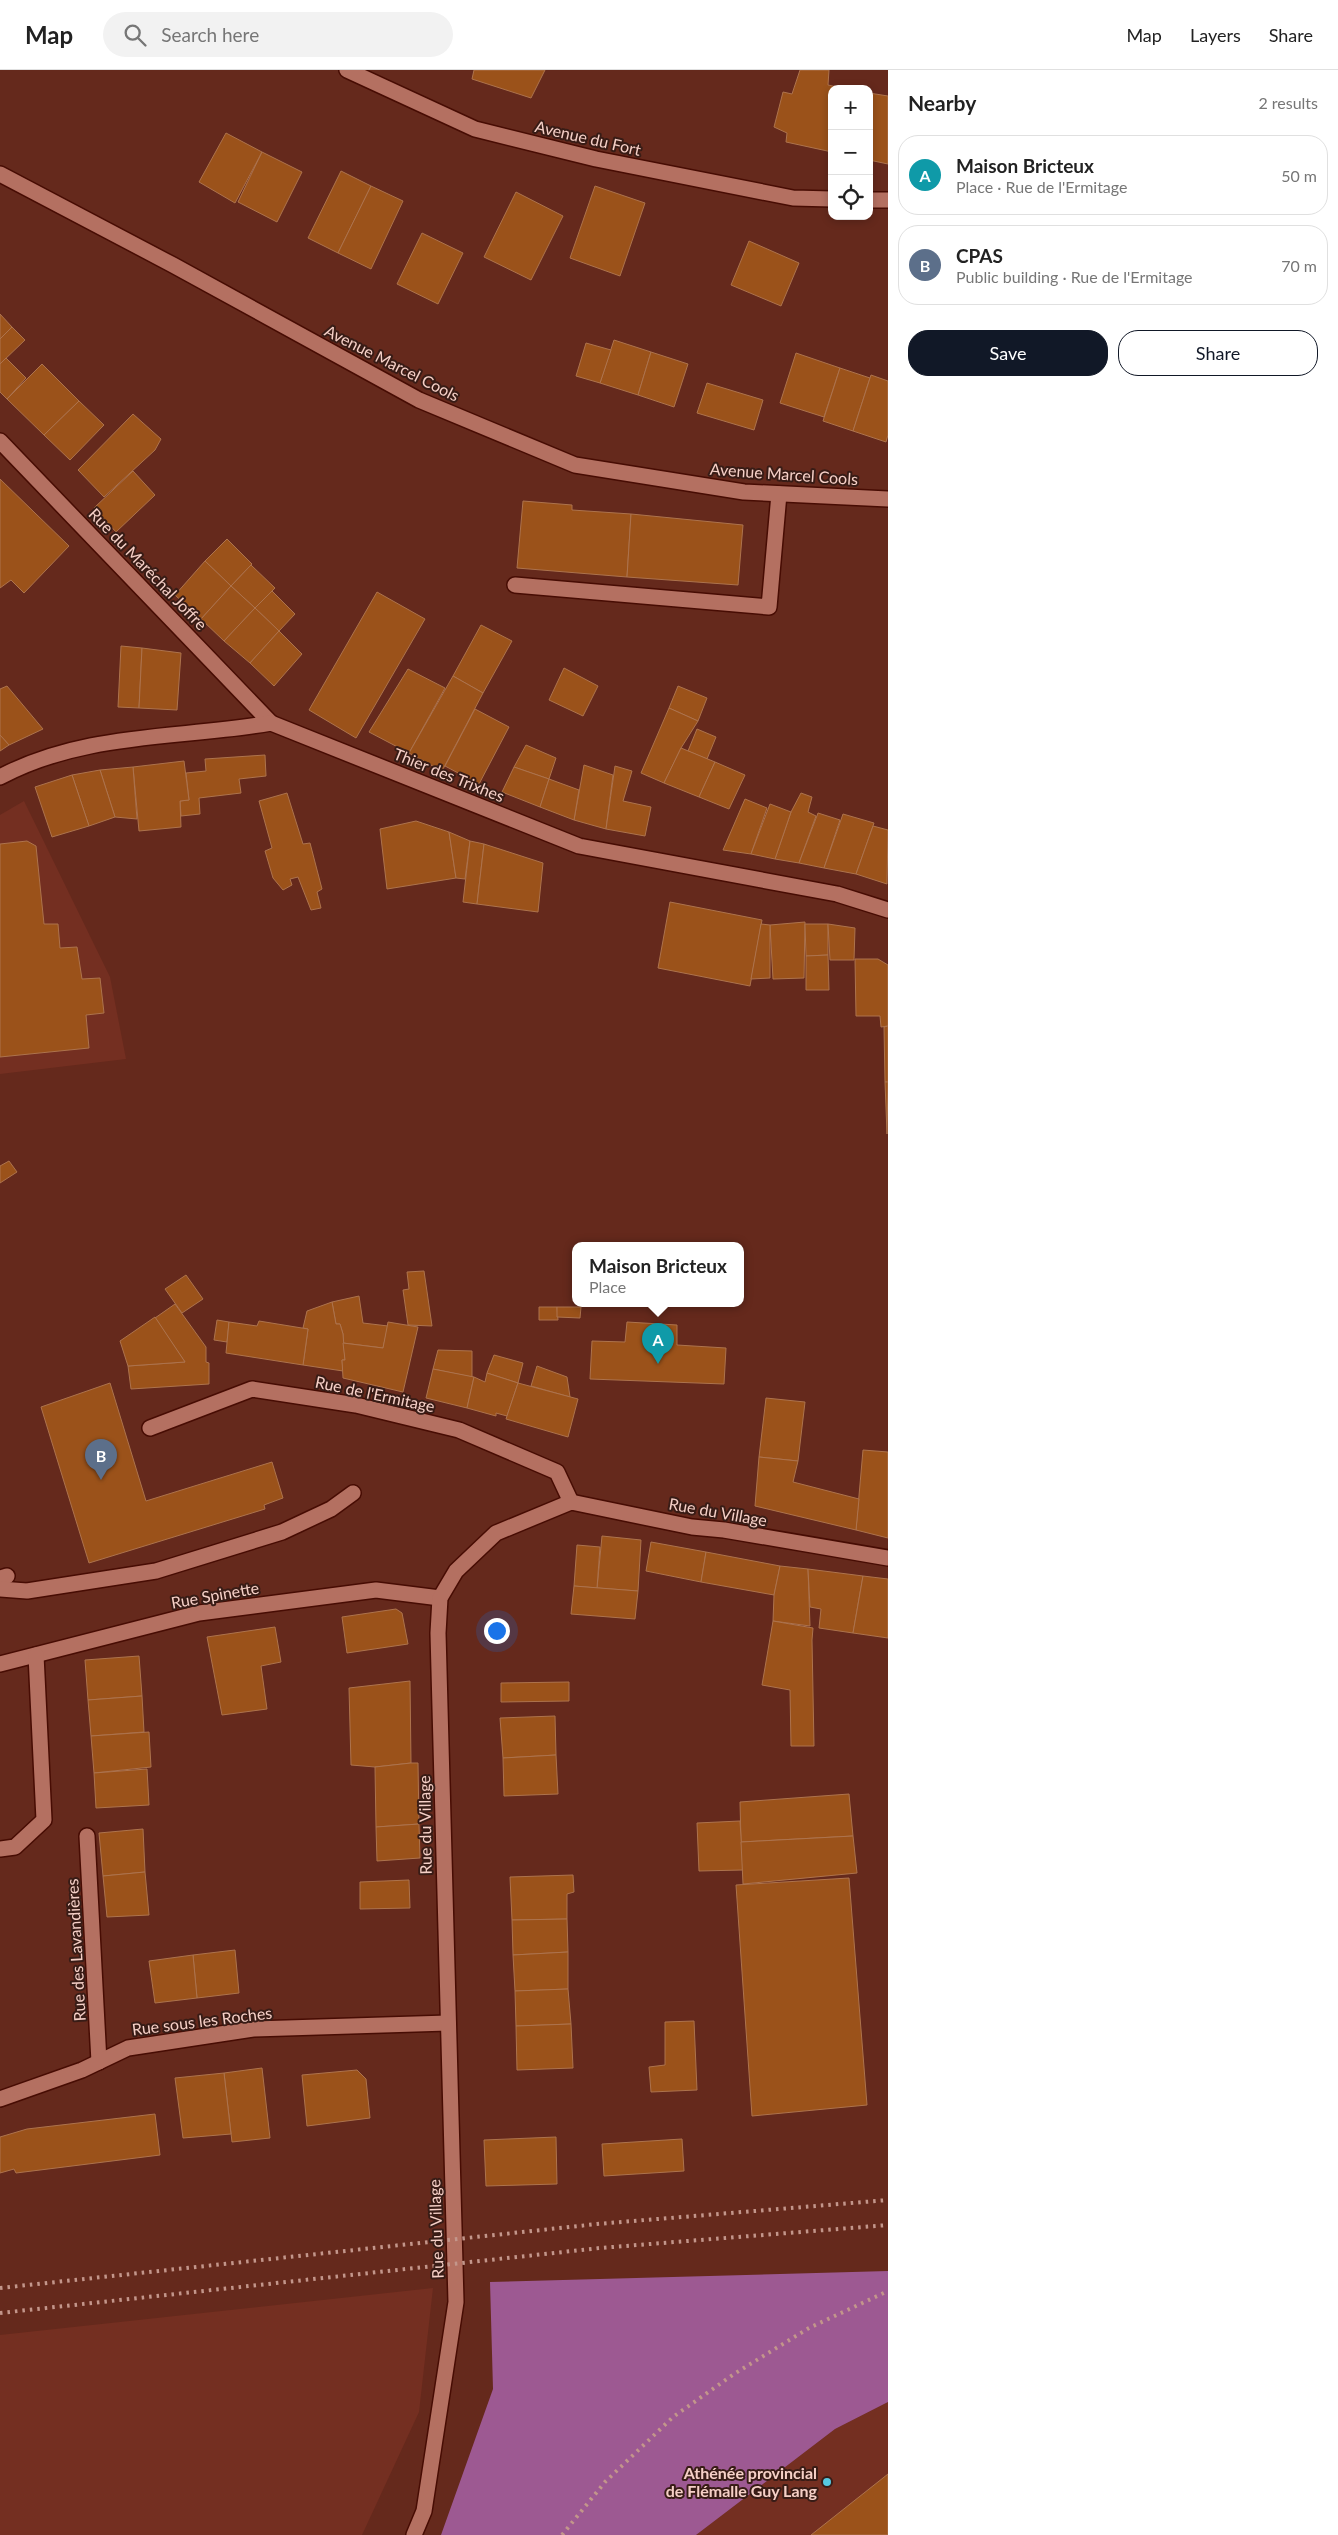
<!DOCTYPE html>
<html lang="en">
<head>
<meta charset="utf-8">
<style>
  :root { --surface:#fff; --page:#f2f2f2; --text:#222; --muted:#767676; --line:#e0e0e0; --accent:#111827 }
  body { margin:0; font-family:Lato,sans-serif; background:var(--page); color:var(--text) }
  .controls { position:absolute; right:15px; top:15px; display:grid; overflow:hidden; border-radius:10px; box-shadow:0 2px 8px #0003 }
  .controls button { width:45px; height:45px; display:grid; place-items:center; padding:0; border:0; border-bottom:1px solid var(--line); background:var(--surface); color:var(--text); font:25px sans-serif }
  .you { position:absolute; left:496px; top:1560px; width:18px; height:18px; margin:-12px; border:4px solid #fff; border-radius:50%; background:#1a73e8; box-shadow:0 0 0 8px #1a73e833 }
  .badge { display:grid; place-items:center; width:32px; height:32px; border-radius:50%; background:var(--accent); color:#fff; font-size:16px; font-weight:700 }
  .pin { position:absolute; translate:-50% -41px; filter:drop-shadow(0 1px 2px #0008) }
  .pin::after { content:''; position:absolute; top:26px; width:18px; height:15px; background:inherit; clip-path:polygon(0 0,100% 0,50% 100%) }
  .popup { position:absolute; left:572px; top:1172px; width:172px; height:65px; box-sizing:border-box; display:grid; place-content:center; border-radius:10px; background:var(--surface); filter:drop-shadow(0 1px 4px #0005); font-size:16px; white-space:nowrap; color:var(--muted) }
  .popup b { font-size:19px; color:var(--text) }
  .popup::after { content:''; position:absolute; left:50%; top:100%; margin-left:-10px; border:10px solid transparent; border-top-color:var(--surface) }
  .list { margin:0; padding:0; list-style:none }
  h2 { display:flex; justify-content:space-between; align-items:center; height:65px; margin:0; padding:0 20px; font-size:21px }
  h2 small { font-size:16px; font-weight:400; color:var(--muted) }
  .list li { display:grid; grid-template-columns:32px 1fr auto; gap:15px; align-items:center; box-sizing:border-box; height:80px; margin:0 10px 10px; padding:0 10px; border:1px solid var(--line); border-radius:20px }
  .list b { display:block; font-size:19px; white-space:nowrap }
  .list p { margin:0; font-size:16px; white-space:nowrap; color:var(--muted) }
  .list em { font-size:16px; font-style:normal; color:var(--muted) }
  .actions { display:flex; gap:10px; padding:15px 20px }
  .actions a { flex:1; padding:11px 0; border:1px solid var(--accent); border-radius:20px; text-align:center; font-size:18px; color:var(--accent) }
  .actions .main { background:var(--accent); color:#fff }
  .icon { flex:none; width:28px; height:28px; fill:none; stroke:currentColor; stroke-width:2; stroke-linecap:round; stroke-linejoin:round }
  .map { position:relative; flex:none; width:888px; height:2465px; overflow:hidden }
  header { display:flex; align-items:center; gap:30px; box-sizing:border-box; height:70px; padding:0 25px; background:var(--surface); border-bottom:1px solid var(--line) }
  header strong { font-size:24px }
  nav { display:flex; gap:28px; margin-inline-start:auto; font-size:18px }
  .search { width:350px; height:45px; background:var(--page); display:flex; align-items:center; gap:12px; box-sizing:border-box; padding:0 18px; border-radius:28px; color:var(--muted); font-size:19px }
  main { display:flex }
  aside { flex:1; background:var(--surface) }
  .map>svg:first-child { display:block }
  .built { fill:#742f21 }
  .forest { fill:#9d5992 }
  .building { fill:#9b521a; stroke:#ad734d }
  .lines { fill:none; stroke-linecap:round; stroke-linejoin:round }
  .lane-casing { stroke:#470c03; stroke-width:18 }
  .street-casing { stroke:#470c03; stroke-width:18 }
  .secondary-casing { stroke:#470c03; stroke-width:18 }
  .lane { stroke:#b47061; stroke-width:15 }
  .street { stroke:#b47061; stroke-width:15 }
  .secondary { stroke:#b47061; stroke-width:15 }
  .rail { stroke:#c3968b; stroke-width:4; stroke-dasharray:2.5 5; stroke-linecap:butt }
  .poi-dot { fill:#56c9e1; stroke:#381c16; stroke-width:2 }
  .labels { text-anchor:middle; stroke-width:4; stroke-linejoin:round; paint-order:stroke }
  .street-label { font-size:16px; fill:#f6d0c7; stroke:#381c16 }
  .poi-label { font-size:16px; font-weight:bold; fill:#f6d0c7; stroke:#381c16; text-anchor:end }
</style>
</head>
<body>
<header>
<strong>Map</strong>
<div class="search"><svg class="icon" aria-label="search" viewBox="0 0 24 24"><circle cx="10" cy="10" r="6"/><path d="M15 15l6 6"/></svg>Search here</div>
<nav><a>Map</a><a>Layers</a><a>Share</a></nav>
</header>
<main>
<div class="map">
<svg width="888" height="2465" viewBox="0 0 888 2465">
  <rect width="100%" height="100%" fill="#65291c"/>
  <g class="built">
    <path d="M24,731L110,907L126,989L0,1004V745Z"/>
    <path d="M433,2218L419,2342L362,2465H0V2265Z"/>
    <path d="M888,2332V2465H696L835,2359Z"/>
  </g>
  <path class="forest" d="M888,2201V2332L835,2359L696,2465H441L493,2319L490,2212Z"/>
  <g class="building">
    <path d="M474,0H545L531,28L472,9Z"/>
    <path d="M800,0H829L828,15L847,19H832V82L786,72L787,63L774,57L783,22L792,24Z"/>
    <path d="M869,23L888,26V94L869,90Z"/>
    <path d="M226,63L262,82L235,133L199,112Z"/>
    <path d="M262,82L302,102L277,152L238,132Z"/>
    <path d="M341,101L371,116L338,183L308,168Z"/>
    <path d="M371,116L403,131L371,199L338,183Z"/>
    <path d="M595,116L645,133L620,206L570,188Z"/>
    <path d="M516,122L563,146L531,210L484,187Z"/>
    <path d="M422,163L463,183L438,234L397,214Z"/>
    <path d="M749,171L799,193L781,236L731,215Z"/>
    <path d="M0,244L12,257L0,269Z"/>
    <path d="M12,257L25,270L0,294V269Z"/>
    <path d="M614,270L651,282L638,325L600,313Z"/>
    <path d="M586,273L611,280L600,313L576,306Z"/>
    <path d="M651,282L688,294L674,337L638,325Z"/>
    <path d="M796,283L840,298L824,347L780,333Z"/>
    <path d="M6,288L26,308L7,329L0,322V294Z"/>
    <path d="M42,294L79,331L44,365L7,329Z"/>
    <path d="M840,298L870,308L853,361L823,351Z"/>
    <path d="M871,305L888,311V365L886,372L853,361Z"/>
    <path d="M707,313L763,330L754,360L697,343Z"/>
    <path d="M79,331L104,355L70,390L44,365Z"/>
    <path d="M133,344L161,369L155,380L104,427L78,400Z"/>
    <path d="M133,401L155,425L116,462L94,438Z"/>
    <path d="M0,409L69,476L24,523L11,510L0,518Z"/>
    <path d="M523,431L572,435V440L631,444L627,507L517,498Z"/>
    <path d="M631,444L743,455L738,515L627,507Z"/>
    <path d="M227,469L252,494L231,516L205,491Z"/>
    <path d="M205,491L231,516L201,549L175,525Z"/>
    <path d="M251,495L275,518L255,538L231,516Z"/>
    <path d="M231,516L255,538L224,571L201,549Z"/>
    <path d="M272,521L295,544L279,561L255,538Z"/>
    <path d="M377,522L425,549L356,668L309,640Z"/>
    <path d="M255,538L279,561L250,593L224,571Z"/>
    <path d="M481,555L512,571L483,623L453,606Z"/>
    <path d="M279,561L302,584L274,616L250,593Z"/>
    <path d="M121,576L142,578L139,638L118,637Z"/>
    <path d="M142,578L181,583L177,640L139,638Z"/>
    <path d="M564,598L598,616L583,646L549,630Z"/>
    <path d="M408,599L445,618L409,683L369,662Z"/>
    <path d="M453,606L483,623L442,701L409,683Z"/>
    <path d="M7,616L43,659L9,675L0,665V619Z"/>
    <path d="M678,616L707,628L698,651L669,638Z"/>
    <path d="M669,638L698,651L681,678L664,713L641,703Z"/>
    <path d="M475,639L509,657L479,714L445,696Z"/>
    <path d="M697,659L716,667L707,689L688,681Z"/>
    <path d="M0,665L9,675L0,681Z"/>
    <path d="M526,675L556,688L549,709L514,697Z"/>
    <path d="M681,678L715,692L699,727L664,713Z"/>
    <path d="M265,685L266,706L239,709L241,723L199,728L200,744L181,746L180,731L189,730L186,703L206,701L205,689Z"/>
    <path d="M184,691L189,730L180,731L181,757L139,761L133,697Z"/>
    <path d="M715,692L745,705L729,739L699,727Z"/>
    <path d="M584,695L613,705L606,759L574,750Z"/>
    <path d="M615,696L632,701L623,731L651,737L645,766L606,759Z"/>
    <path d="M133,697L137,749L115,747L100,700Z"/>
    <path d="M514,697L549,709L540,737L502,722Z"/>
    <path d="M100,700L115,747L89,756L72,705Z"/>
    <path d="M72,705L89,756L52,767L35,717Z"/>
    <path d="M549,709L579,720L574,750L540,737Z"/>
    <path d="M287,723L303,774L310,773L322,819L317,822L321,838L311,840L298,807L290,809L292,815L283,820L273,808L265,781L272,778L259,731Z"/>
    <path d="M801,723L812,727L808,742L816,746L799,793L775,789L791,742Z"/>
    <path d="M745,729L767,738L751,784L723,780Z"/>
    <path d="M770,734L791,742L775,789L751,784Z"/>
    <path d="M818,743L840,750L824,798L799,793Z"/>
    <path d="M843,744L874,753L856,804L824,798Z"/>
    <path d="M416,751L449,762L456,808L387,819L380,759Z"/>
    <path d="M873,756L888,760L887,814L856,804Z"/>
    <path d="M449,762L470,771L465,809L456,808Z"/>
    <path d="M27,771L36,776L44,854H58L60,878L77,877L82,909L100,908L104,943L86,945L89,978L0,987V774Z"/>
    <path d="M470,771L484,774L477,834L463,832Z"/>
    <path d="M484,774L543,793L538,842L477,834Z"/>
    <path d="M670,832L762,850L750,916L658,898Z"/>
    <path d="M805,852L804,908L773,909L770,855Z"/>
    <path d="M761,854L770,855V908L751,909Z"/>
    <path d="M805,854H828V885L806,886Z"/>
    <path d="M828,854L855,858L854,890H830Z"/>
    <path d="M828,885L829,920H806V886Z"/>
    <path d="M855,889H878L888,895V956L881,957L880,946H856Z"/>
    <path d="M888,956V1012H885L884,957Z"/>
    <path d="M885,1012H888L887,1064Z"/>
    <path d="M9,1091L17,1102L0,1113V1096Z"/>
    <path d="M424,1201L432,1256L408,1255L403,1220L409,1219L407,1202Z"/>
    <path d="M186,1205L203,1229L182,1243L165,1219Z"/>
    <path d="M359,1226L363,1253L388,1256L383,1278L343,1273V1264L340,1254H336L332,1232Z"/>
    <path d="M332,1232L336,1254H340L343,1264L345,1290H342L343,1301L303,1295L308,1259L303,1258L307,1241Z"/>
    <path d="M175,1234L206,1277V1292L209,1293V1314L131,1319L128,1296L185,1292L155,1248Z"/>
    <path d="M539,1237H557L558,1250H539Z"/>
    <path d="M557,1237H581L580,1248L557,1247Z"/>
    <path d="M155,1247L185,1292L128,1296L120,1271Z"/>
    <path d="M217,1250L229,1252L227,1272L214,1270Z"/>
    <path d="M259,1251L308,1259L303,1295L226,1283L229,1252L257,1256Z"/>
    <path d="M388,1252L418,1257L403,1322L343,1308L342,1290H345L343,1273L383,1278Z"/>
    <path d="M627,1252L677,1255V1275L726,1278L724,1314L590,1309L592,1271L625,1272Z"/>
    <path d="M438,1280L472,1281V1307L433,1299Z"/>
    <path d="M494,1285L523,1293L518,1313L487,1303Z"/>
    <path d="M537,1296L567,1307L570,1327L531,1316Z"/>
    <path d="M433,1299L474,1307L467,1338L426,1328Z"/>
    <path d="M487,1303L518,1313L507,1346L496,1343V1346L467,1338L474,1307L485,1312Z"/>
    <path d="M110,1313L146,1431L272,1392L283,1428L264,1435L265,1439L89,1493L41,1337Z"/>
    <path d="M518,1313L578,1329L568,1367L506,1349Z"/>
    <path d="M766,1328L805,1332L798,1391L759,1387Z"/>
    <path d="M863,1380L888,1382V1468L856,1460Z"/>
    <path d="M759,1387L798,1391L793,1412L859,1429L856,1460L755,1436Z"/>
    <path d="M602,1466L641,1470L638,1521L597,1518Z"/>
    <path d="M651,1472L706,1482L701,1512L646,1501Z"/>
    <path d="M577,1475L600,1477L597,1518L574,1516Z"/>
    <path d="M706,1482L780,1496L774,1525L701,1512Z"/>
    <path d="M780,1496L808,1499L810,1556L773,1551L774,1525Z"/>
    <path d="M808,1499L863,1506L853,1563L819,1558L821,1539L810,1537Z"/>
    <path d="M863,1506L888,1509V1568L853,1563Z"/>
    <path d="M574,1516L638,1521L635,1549L571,1544Z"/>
    <path d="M396,1539L402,1543L408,1574L347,1583L342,1547Z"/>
    <path d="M773,1551L813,1558L812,1570L814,1676H791L790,1620L762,1615Z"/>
    <path d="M275,1557L281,1592L261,1596L267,1639L222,1645L207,1567Z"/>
    <path d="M139,1586L142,1626L88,1630L85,1590Z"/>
    <path d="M410,1611L411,1693L375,1697L351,1695L349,1618Z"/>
    <path d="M569,1612V1631L501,1632V1613Z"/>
    <path d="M142,1626L144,1662L91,1666L88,1630Z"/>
    <path d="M555,1646L556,1685L503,1688L500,1648Z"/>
    <path d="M149,1662L151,1697L94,1703L91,1666Z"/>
    <path d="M556,1685L558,1724L504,1726L503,1688Z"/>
    <path d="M411,1693H418L419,1754L376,1757L375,1697Z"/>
    <path d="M147,1699L149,1735L96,1738L94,1703Z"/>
    <path d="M849,1724L853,1766L741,1772L740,1732Z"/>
    <path d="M740,1751L743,1800L699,1801L697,1753Z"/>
    <path d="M419,1754L420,1788L377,1791L376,1757Z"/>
    <path d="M143,1759L145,1802L103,1806L99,1763Z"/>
    <path d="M853,1766L857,1803L743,1814L741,1772Z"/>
    <path d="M145,1802L149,1845L107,1847L103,1806Z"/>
    <path d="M573,1805L574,1822L567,1824V1849L512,1850L510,1807Z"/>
    <path d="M849,1808L867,2035L752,2046L736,1815Z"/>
    <path d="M409,1810L410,1838L360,1839V1812Z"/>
    <path d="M567,1849L568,1882L513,1885L512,1850Z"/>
    <path d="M235,1880L239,1923L197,1928L193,1885Z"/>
    <path d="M568,1882V1919L515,1921L513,1885Z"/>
    <path d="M193,1885L197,1928L155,1933L149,1891Z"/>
    <path d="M568,1919L571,1954L516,1956L515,1921Z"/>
    <path d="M694,1951L697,2020L651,2022L649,1997L665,1995V1952Z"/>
    <path d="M571,1954L573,1998L517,2000L516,1956Z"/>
    <path d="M262,1998L270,2068L232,2072L224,2003Z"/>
    <path d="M357,2000L366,2009L370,2048L307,2056L302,2005Z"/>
    <path d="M224,2003L231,2064L183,2068L175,2008Z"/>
    <path d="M155,2044L160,2085L16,2103L14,2099L0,2103V2067L27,2059Z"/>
    <path d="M556,2067L557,2114L486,2116L484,2070Z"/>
    <path d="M682,2069L684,2101L604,2106L602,2074Z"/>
    <path d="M888,2404V2465H811Z"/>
  </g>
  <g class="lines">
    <defs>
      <g id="lane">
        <path d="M515,515L769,537L779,424"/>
        <path d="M0,1508L7,1506"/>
        <path d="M0,1519L27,1521L156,1501L282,1462L331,1439L353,1423"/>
      </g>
      <g id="street">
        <path d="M347,0L475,59L596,89L793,128L832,129"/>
        <path d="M869,130H888"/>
        <path d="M0,371L271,653"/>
        <path d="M0,707C84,662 179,669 271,653L579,776L837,824L888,840"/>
        <path d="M150,1358L252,1319L356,1335L459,1360L557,1402L571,1432"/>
        <path d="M0,1594L199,1543L376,1520L440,1528"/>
        <path d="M87,1766L99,1992"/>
        <path d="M0,1779L15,1777L44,1750L36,1585"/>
        <path d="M0,2029L82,2000L128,1978L253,1959L448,1953"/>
      </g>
      <g id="secondary">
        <path d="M0,104L173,195L419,330L575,395L744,422L888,429"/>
        <path d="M414,2465L424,2441L456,2232L438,1563L440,1528L456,1501L496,1463L571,1432L692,1457L724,1460L888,1488"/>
      </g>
    </defs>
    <use href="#lane" class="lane-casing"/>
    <use href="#street" class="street-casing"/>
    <use href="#secondary" class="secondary-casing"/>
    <use href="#lane" class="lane"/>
    <use href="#street" class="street"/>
    <use href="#secondary" class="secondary"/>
    <g class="rail">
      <path d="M0,2218L597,2154L888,2130"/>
      <path d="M0,2243L600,2178L888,2155"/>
      <path d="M562,2465L605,2412L673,2347L734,2304L809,2258L888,2221"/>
    </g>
  </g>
  <circle class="poi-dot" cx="827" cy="2412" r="5"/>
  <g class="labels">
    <g class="street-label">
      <text transform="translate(588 68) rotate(13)" y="6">Avenue du Fort</text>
      <text transform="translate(392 293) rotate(27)" y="6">Avenue Marcel Cools</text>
      <text transform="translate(784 404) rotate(4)" y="6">Avenue Marcel Cools</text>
      <text transform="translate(148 499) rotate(46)" y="6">Rue du Maréchal Joffre</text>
      <text transform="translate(449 705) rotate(22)" y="6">Thier des Trixhes</text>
      <text transform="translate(375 1324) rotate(12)" y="6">Rue de l'Ermitage</text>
      <text transform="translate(718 1442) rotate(10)" y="6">Rue du Village</text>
      <text transform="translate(215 1525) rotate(-10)" y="6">Rue Spinette</text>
      <text transform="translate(425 1755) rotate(-91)" y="6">Rue du Village</text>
      <text transform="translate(76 1880) rotate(-93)" y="6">Rue des Lavandières</text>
      <text transform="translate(202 1951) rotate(-7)" y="6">Rue sous les Roches</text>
      <text transform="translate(436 2159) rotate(-92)" y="6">Rue du Village</text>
    </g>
    <g class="poi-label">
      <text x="817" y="2409">Athénée provincial<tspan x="817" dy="18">de Flémalle Guy Lang</tspan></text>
    </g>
  </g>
</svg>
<div class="controls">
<button>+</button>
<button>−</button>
<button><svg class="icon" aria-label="locate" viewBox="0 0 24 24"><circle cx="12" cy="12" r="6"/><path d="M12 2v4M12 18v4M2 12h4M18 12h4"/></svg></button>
</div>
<div class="you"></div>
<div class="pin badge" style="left:658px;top:1294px;background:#0f9aa8">A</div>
<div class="popup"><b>Maison Bricteux</b>Place</div>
<div class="pin badge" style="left:101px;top:1410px;background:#5c6f8a">B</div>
</div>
<aside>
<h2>Nearby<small>2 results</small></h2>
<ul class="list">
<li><span class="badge" style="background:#0f9aa8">A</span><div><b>Maison Bricteux</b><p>Place · Rue de l'Ermitage</p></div><em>50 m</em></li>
<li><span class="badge" style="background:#5c6f8a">B</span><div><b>CPAS</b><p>Public building · Rue de l'Ermitage</p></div><em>70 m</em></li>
</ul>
<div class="actions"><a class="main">Save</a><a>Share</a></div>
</aside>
</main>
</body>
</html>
